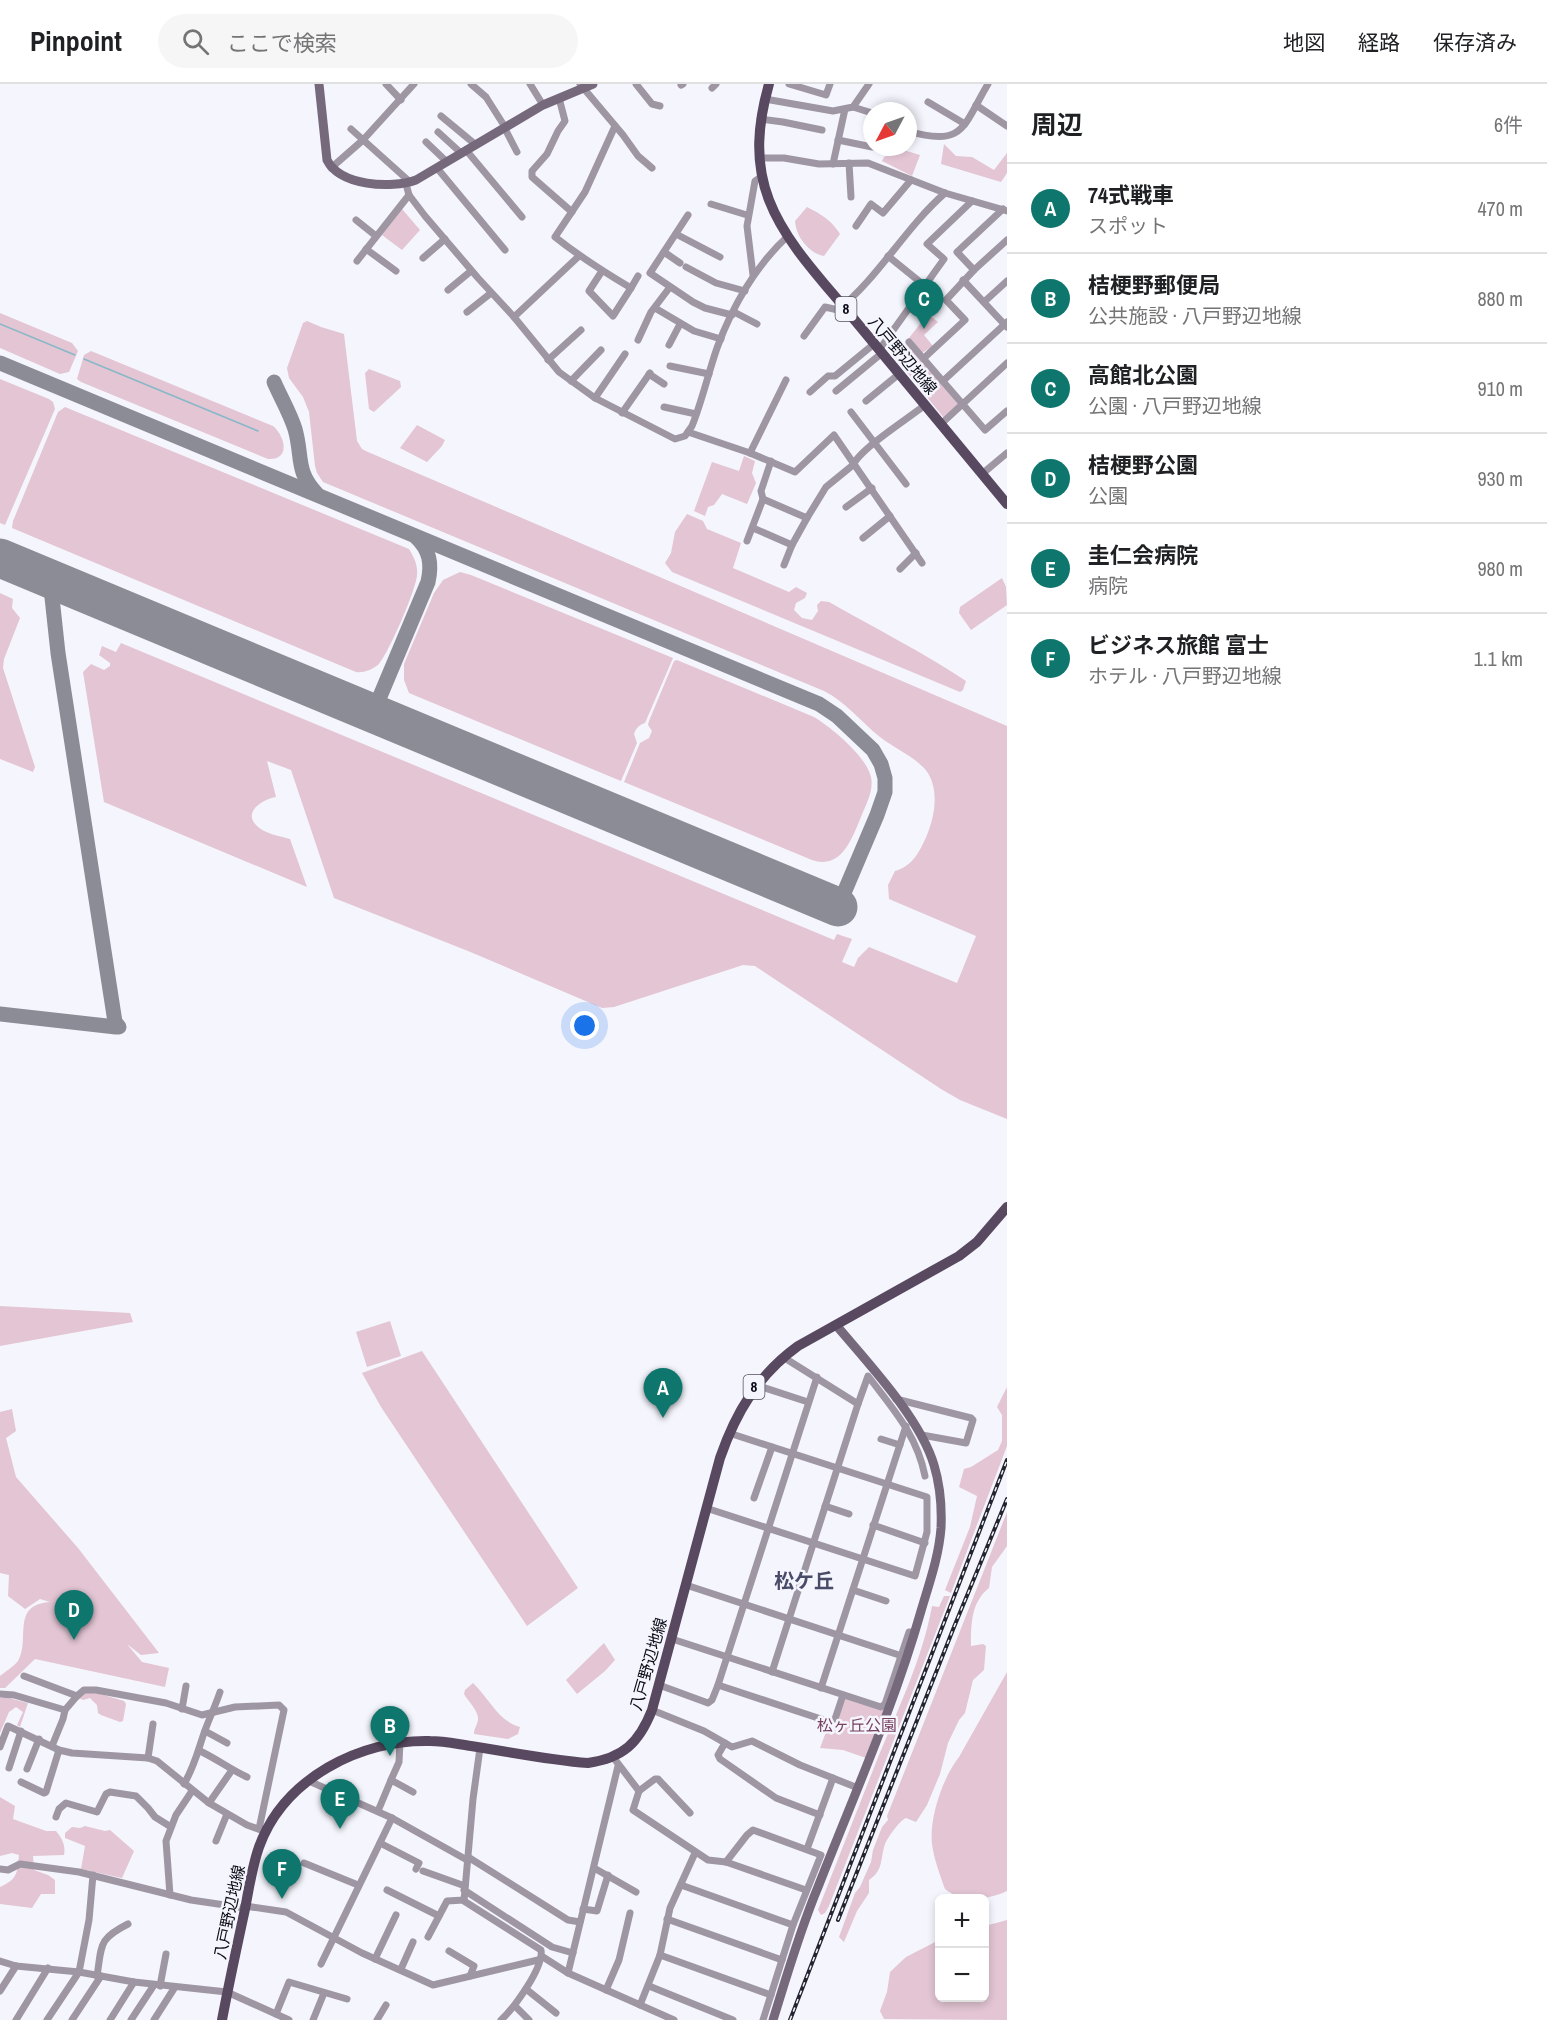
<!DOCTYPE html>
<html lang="ja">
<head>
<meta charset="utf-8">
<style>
  :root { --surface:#fff; --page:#f6f6f6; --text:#202124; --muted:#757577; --line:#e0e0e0; --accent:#0f766e }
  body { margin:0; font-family:"Archivo Narrow","Noto Sans JP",sans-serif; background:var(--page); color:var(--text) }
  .controls { position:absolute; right:18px; bottom:18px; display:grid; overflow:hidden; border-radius:9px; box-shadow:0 3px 9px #0003 }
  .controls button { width:54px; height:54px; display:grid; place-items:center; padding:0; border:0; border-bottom:2px solid var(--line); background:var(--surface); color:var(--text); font:30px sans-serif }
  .compass { position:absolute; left:863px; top:18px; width:54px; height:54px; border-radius:50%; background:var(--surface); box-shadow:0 3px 9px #0003; rotate:229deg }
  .you { position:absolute; left:585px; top:942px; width:21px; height:21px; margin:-15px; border:4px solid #fff; border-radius:50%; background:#1a73e8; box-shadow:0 0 0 9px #1a73e833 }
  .badge { display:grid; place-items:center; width:39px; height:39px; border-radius:50%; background:var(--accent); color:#fff; font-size:20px; font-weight:700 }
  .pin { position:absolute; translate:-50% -50px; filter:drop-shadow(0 2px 3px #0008) }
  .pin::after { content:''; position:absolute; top:32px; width:21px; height:18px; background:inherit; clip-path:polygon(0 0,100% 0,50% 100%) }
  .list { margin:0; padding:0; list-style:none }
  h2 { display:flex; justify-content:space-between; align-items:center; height:78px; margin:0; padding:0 24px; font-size:26px }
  h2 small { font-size:20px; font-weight:400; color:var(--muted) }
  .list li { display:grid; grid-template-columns:39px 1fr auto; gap:18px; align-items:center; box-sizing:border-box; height:90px; padding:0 24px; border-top:2px solid var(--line) }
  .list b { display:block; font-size:22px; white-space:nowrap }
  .list p { margin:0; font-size:20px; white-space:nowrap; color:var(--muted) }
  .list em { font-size:20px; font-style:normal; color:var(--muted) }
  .icon { flex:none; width:33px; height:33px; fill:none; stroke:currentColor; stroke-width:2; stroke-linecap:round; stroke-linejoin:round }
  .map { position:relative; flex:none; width:1007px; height:1936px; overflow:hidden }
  header { display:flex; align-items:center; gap:36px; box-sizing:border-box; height:84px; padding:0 30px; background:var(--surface); border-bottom:2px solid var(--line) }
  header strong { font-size:28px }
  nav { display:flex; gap:33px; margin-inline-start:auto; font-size:21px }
  .search { width:420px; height:54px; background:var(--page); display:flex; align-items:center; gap:15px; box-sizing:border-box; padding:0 21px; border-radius:33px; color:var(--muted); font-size:22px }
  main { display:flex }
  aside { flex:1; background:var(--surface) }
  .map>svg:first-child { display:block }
  .green { fill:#e3c5d4 }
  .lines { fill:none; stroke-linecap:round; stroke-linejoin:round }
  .stream { stroke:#87b8c8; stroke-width:1.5 }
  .taxiway { stroke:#8c8c96; stroke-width:15 }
  .runway { stroke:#8c8c96; stroke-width:39 }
  .street { stroke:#9f96a4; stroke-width:7 }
  .secondary { stroke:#76697c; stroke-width:9 }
  .primary { stroke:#594960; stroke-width:10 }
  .rail-casing { stroke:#23242f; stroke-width:4 }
  .rail { stroke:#f5f5fd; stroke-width:1.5; stroke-dasharray:4.5; stroke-linecap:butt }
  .labels { text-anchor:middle; stroke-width:5; stroke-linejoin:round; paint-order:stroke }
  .shield { fill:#f5f5fd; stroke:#51525c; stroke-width:1.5 }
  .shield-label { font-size:15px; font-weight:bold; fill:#0b0c17 }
  .street-label { font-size:16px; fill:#0b0c17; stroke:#f5f5fd }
  .park-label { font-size:16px; fill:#784160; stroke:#f5f5fd }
  .quarter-label { font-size:20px; font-weight:bold; fill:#4a4b69; stroke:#f5f5fd }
</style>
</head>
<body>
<header>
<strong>Pinpoint</strong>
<div class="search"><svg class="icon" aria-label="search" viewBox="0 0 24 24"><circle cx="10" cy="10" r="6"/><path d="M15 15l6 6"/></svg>ここで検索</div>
<nav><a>地図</a><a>経路</a><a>保存済み</a></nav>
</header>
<main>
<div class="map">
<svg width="1007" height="1936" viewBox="0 0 1007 1936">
  <rect width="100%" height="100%" fill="#f5f5fd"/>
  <g class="green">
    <path d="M944,60L956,72L972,73L994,86L1007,69V89L1001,98L941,80Z"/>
    <path d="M900,65L920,71L912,92L882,77L884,73Z"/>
    <path d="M807,123C821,130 832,137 840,150L824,172C808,169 796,152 795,137Z"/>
    <path d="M402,125L420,146L402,166L382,151Z"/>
    <path d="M0,229L72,259L78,267L69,288L60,290L0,264Z"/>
    <path d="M928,230L938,238L924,251L933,262L922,269L909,254Z"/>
    <path d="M307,237L321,243L344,250L357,357L362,365L368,368L1007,642V1035L960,1016L941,1005L755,882L743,881L614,923L602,924L468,867L334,814L291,686L267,677L276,713C263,715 242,728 257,742C265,750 280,752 290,755L307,803L104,718L83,588L91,580L104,586L110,582V579L99,571L102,562L116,568L121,559L834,856L837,850L852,855L842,878L854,883L858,874L869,863L957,899L976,852L889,815L888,801L895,787C913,782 920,767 927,751C935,732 940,703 925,685C913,672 894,664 880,653C861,638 846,618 824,607L323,398L317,389L315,382L309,328L303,313L289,294L287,284L303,239Z"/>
    <path d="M907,258L959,320L944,334L894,272Z"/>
    <path d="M91,267L273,342C285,352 291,376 268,375L81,298L77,295L84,271Z"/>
    <path d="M369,285L400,297L401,303L374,328L369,325L365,289Z"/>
    <path d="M0,295L49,315L53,318L55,325L5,441L0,439Z"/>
    <path d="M65,323L409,465C414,473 418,481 417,491C416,506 388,571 378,581C371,586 364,589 356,588L12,444L13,437L58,328Z"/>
    <path d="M417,341L445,356L442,362L427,378L400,364Z"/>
    <path d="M744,372L755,377L752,389L756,399L747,420L722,410L714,421L708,423L705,432L694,427L712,378L739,387Z"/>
    <path d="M687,430L703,437L707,445L741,459L733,484L789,508L796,503L807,509L805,514L796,519L794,526L802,534L812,536L818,527L817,521L821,517L829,518C875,544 922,568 966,597L963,606L960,608L672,488L665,479L671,469L675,448Z"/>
    <path d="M460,488L471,491L673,574L645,639C639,641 636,644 634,650L637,659L621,697L409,609L404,596V580L434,509L443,496Z"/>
    <path d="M1002,494L1006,503L1007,521L971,546L959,529L960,523Z"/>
    <path d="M0,509L13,515L12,524L20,534L4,575L3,584L35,683L33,688L0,675Z"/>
    <path d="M677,576L814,633C832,644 866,672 871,693C874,707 866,720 861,733C852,754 842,786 812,776L624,698L640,659L649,654L652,647L648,641L649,637L674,577Z"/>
    <path d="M0,1222L130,1229L133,1238L0,1262Z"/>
    <path d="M390,1237L401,1272L367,1283L356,1248Z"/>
    <path d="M422,1267L578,1504L527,1542L381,1323L362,1289Z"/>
    <path d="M1007,1303V1362L951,1509L945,1506L970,1443L977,1412L959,1403L964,1385L971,1383L998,1366L1002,1357V1331L997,1323Z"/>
    <path d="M12,1325L16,1347L6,1354L16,1393L78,1464L159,1569L141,1571L127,1560L142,1578L169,1584L165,1603L35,1575L5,1604H0V1592C5,1588 14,1582 18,1577C31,1555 10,1521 50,1518L40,1515L25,1525L8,1512L9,1491L0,1489V1328Z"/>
    <path d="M1007,1428V1462L992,1483L989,1504C971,1518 971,1540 971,1562L983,1560L986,1562L984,1586L973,1596L965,1629L959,1636L948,1659L940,1690L927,1721L916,1738L906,1734C900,1736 888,1753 885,1760C880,1774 884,1786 869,1796V1809L857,1827L844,1858L839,1853L855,1809L860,1803L871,1778L873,1766L882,1743L888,1736L887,1732Z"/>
    <path d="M944,1512H950L829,1822L825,1829L821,1831L818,1826C837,1778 856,1729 875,1681C896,1629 922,1577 932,1522L939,1523Z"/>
    <path d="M604,1559L615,1576L605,1587L577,1610L566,1596Z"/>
    <path d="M1007,1588V1807C987,1816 963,1819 945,1805C940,1791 934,1775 932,1760C929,1734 943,1693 959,1673Z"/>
    <path d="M473,1599C489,1614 498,1637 520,1643L518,1650L508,1655L474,1650C474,1644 477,1642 478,1636C479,1627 468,1617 464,1610L465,1606Z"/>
    <path d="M94,1608L124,1617L126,1620L123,1637L120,1638L101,1631L98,1629L97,1621L90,1614L83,1616L79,1614L85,1609Z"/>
    <path d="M5,1613L28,1619L20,1643L17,1641L23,1628L16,1623L9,1628L0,1649V1614Z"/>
    <path d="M844,1614L884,1625L866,1674L843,1666L820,1664L829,1640H836Z"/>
    <path d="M0,1713L15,1722L13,1735L46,1747H56C62,1754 66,1762 64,1771L33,1772L34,1786L48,1791L55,1796V1810H41L32,1824L0,1820V1803C18,1795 17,1789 19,1771L12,1769L0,1772Z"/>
    <path d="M85,1742L105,1747L110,1746L134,1767L122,1794L81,1785L85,1762L65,1754V1749L72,1743L80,1744Z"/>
    <path d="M1007,1836V1936L884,1935L880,1927L887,1908L890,1888L906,1873L939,1856V1914H984L985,1842Z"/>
  </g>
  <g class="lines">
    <g class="stream">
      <path d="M0,240L75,271"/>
      <path d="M84,275L258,347"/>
    </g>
    <g class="taxiway">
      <path d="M0,279L819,620L837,632L873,666L881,680L885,694V708L877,731L838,823"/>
      <path d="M274,298C281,314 290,329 295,345C303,373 295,387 317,410"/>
      <path d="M50,495L58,569L115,938L119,943"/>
      <path d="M373,629L428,498C432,480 430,466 416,453"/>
      <path d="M0,930L116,943"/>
    </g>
    <path class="runway" d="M0,474L838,823"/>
    <g class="street">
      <path d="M386,0L401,16"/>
      <path d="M471,0L486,13L505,43"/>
      <path d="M530,0L543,21"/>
      <path d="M580,0L623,51L638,72L652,84"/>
      <path d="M636,0L652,20L660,22"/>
      <path d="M789,0L826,11L830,0"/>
      <path d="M681,1L683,0"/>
      <path d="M712,4L716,0"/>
      <path d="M559,14L565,37L558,47L547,70L532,87V93L572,128"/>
      <path d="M765,15L833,27L853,23L869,0"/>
      <path d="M928,18L965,40"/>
      <path d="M976,21L1007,42"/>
      <path d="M853,23L872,29"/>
      <path d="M441,32L476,61"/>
      <path d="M760,35L783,38L822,46"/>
      <path d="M504,43L517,68"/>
      <path d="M351,45L410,98"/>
      <path d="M908,47C964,64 963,42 988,0"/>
      <path d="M438,48L461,69"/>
      <path d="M838,56L872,63"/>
      <path d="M426,58L447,78"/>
      <path d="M466,66L522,133"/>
      <path d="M759,74H784L819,80L868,79L945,109L1007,127"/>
      <path d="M849,79L851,113"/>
      <path d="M833,80L845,25"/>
      <path d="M331,84L363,56L414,0"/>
      <path d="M437,84L505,166"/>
      <path d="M406,100L409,111L425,132L478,194L514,233L559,288L595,314L675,355L685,352L692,342C702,317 708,290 717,264C732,223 756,181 788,152"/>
      <path d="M711,120L747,131"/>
      <path d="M688,131L650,189L693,218L705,224L732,231"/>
      <path d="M356,136L376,152"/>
      <path d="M856,142L871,120L883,129L911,96"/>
      <path d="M676,150L720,173"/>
      <path d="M366,165L396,187"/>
      <path d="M664,168L680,179"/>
      <path d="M888,172L925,202"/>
      <path d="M423,174L445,155"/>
      <path d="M357,177L409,111"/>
      <path d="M686,183L716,199L745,207"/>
      <path d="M974,186L1007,156"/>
      <path d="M602,187L589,207L613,232L631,204C604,188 579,172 555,153L585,108L615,42"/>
      <path d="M753,191L747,142L755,97L762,92"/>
      <path d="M963,196L1007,243"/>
      <path d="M631,204L638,192"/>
      <path d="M448,206L471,187"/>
      <path d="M984,218L1007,197"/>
      <path d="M655,224L694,247L721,255"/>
      <path d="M467,228L491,209"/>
      <path d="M734,228L757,240"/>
      <path d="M514,233L579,172"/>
      <path d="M804,252L825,223L838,226C879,193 905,144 945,109"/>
      <path d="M638,256L651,228L670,203"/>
      <path d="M909,258L985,346L1007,327"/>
      <path d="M669,261L680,240"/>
      <path d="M879,266L944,175L927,160L972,117"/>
      <path d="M924,274L965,236L946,216L974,186L957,168L1003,125"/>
      <path d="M548,276L581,246"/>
      <path d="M670,282L709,290"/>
      <path d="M649,290L664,300"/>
      <path d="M571,297L601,266"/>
      <path d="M943,297L1007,238"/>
      <path d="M836,307L882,269"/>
      <path d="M810,308L828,292H835L874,260"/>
      <path d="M595,314L625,270"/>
      <path d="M866,317L899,290"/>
      <path d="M664,323L696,330"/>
      <path d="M851,328L906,400"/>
      <path d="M622,329L650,289"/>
      <path d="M941,340L1007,279"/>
      <path d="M688,348L750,369L795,388L834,351L922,479"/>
      <path d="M750,369L786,296"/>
      <path d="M982,390L1007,369"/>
      <path d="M763,415L807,434L826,403L853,381C861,364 909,334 925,321"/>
      <path d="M846,423L872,404"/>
      <path d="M753,444L792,461"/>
      <path d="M863,454L890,432"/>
      <path d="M747,457L763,415L761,407L771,377"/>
      <path d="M784,481L792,461L807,434"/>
      <path d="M900,485L916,469"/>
      <path d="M756,1301L808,1318"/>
      <path d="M896,1315L971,1334L973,1336L966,1359L922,1351"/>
      <path d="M858,1320L868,1292C893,1325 917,1351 925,1392"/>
      <path d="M881,1355L900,1361"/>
      <path d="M754,1414L772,1363"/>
      <path d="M825,1422L849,1430"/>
      <path d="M706,1424L915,1492L927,1448V1413L729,1349"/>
      <path d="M873,1441L925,1459"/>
      <path d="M686,1501L902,1572"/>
      <path d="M853,1506L886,1517"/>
      <path d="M672,1555L881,1623L885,1620L909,1548H915"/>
      <path d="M772,1588L858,1320L783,1273"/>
      <path d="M24,1592L77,1612L84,1606H96L166,1619L202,1631L235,1623L279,1621L284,1626L259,1745"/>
      <path d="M659,1601L708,1619L712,1616L718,1601L830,1638L835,1635L843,1611"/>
      <path d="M718,1601L817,1293"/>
      <path d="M821,1604L906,1342"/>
      <path d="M0,1610L14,1611L65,1626L77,1612"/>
      <path d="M182,1625L186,1602"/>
      <path d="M652,1626L704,1647L732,1663L752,1657L800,1681L858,1704"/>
      <path d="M205,1647L227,1659"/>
      <path d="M725,1659L718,1671L720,1675L776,1714L820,1731"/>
      <path d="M52,1662L63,1635L65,1626"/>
      <path d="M0,1663L8,1642L59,1666L72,1669L148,1674L157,1677L209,1719L247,1741L261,1746"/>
      <path d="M480,1664L473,1715L464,1817L541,1866C544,1883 514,1924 501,1936"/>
      <path d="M200,1667C217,1675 231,1686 247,1693"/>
      <path d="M613,1673L639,1707L633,1726L708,1776L726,1778L806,1806"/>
      <path d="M148,1674L153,1640"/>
      <path d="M9,1684L21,1647"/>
      <path d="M27,1685L39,1655"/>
      <path d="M391,1696L399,1678L400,1658"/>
      <path d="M309,1697L392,1734L467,1776"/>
      <path d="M21,1698L44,1709L46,1708L59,1666"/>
      <path d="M184,1700C194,1683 197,1670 203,1652C208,1637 215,1623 220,1608"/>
      <path d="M639,1707L655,1695H658L690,1729"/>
      <path d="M209,1719L232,1686"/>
      <path d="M378,1727L391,1696L413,1708"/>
      <path d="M56,1733L59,1725L66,1719L97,1728L106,1710L110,1708L136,1712L148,1724L155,1733L171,1743"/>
      <path d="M216,1757L227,1730"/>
      <path d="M380,1759L419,1779L416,1785"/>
      <path d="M807,1765L833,1694"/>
      <path d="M468,1773L568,1836L580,1838"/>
      <path d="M726,1778L747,1751L753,1746L821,1771L793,1841L763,1936"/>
      <path d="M304,1779L358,1801"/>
      <path d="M594,1784L636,1808"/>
      <path d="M0,1785L8,1786L20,1780L79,1788L191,1816L245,1824"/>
      <path d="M423,1787L465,1802"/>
      <path d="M681,1801L793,1841"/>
      <path d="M387,1806L439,1832"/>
      <path d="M464,1806L552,1863L573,1869"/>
      <path d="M170,1811L166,1757L176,1731L192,1707"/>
      <path d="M245,1822L286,1828L362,1869L433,1901L538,1876L543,1873L568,1889L674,1936"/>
      <path d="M583,1825L597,1827L608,1791"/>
      <path d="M667,1835L782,1876"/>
      <path d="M428,1853L447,1817L464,1816"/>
      <path d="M449,1867L474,1882L470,1892"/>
      <path d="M660,1871L771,1911"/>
      <path d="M375,1875L396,1831"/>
      <path d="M0,1877L16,1882L79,1888L134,1898L227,1908L289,1936"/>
      <path d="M321,1880L392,1734"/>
      <path d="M401,1885L413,1858"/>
      <path d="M568,1889L618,1682"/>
      <path d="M97,1892C102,1861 98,1855 128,1840"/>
      <path d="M160,1902L166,1870"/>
      <path d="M649,1902L733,1936"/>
      <path d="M526,1905L556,1929"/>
      <path d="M606,1906L619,1876L630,1829"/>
      <path d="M0,1907L16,1882"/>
      <path d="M640,1921L660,1871L670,1824L695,1769"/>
      <path d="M515,1922L529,1936"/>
      <path d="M276,1930L289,1898L347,1915"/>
      <path d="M16,1936L48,1884"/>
      <path d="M47,1936L79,1888L89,1836L93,1791"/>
      <path d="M72,1936L101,1892"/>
      <path d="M110,1936L134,1898"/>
      <path d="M131,1936L154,1901"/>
      <path d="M154,1936L175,1903"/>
      <path d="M313,1936L324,1909"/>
      <path d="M377,1936L386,1921"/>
    </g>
    <g class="secondary">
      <path d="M319,0L327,76C340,102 391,105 416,96L543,21L593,0"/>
      <path d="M773,1936C787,1891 800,1846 818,1803C854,1711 894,1622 921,1527C929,1500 939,1472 941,1444C942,1422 940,1401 934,1381C920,1334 868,1279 836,1241"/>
    </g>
    <g class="primary">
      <path d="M769,0C758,39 754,77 769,116C786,160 823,197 853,234C904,296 956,358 1007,420"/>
      <path d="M222,1936C229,1899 237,1862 245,1825C249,1804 252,1783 259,1763C284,1694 361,1655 430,1657C444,1657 457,1660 471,1662C510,1668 549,1676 588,1679C623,1674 639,1659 652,1626L720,1374C736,1328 758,1291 798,1262L959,1172L977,1158L1007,1123"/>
    </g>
    <defs>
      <g id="rail">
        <path d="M838,1836L954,1543L1007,1415"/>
        <path d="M790,1936L1007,1376"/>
      </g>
    </defs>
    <use href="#rail" class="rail-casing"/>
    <use href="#rail" class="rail"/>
  </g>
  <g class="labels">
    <g class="shield">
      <rect x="835.5" y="213" width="21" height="24" rx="4.5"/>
      <rect x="743.5" y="1291" width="21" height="24" rx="4.5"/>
    </g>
    <g class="shield-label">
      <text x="846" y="230">8</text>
      <text x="754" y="1308">8</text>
    </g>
    <g class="street-label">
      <text transform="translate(903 271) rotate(50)" y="6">八戸野辺地線</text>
      <text transform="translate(648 1580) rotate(-74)" y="6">八戸野辺地線</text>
      <text transform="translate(229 1828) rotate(-78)" y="6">八戸野辺地線</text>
    </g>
    <g class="park-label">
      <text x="857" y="1647">松ヶ丘公園</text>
    </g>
    <g class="quarter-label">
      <text x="804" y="1504">松ケ丘</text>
    </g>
  </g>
</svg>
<div class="controls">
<button>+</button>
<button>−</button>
</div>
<svg class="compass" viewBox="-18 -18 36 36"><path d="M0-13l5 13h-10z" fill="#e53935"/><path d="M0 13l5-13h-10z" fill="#757577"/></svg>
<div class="you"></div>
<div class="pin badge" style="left:663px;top:1334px">A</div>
<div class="pin badge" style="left:390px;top:1672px">B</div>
<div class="pin badge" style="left:924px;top:245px">C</div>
<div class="pin badge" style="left:74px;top:1556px">D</div>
<div class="pin badge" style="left:340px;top:1745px">E</div>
<div class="pin badge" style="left:282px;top:1815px">F</div>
</div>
<aside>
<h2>周辺<small>6件</small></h2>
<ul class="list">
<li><span class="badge">A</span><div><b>74式戦車</b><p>スポット</p></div><em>470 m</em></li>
<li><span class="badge">B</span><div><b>桔梗野郵便局</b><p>公共施設 · 八戸野辺地線</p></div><em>880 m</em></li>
<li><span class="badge">C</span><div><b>高館北公園</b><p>公園 · 八戸野辺地線</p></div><em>910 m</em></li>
<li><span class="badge">D</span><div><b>桔梗野公園</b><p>公園</p></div><em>930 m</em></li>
<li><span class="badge">E</span><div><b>圭仁会病院</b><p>病院</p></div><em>980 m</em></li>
<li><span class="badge">F</span><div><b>ビジネス旅館 富士</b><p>ホテル · 八戸野辺地線</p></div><em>1.1 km</em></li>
</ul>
</aside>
</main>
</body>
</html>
